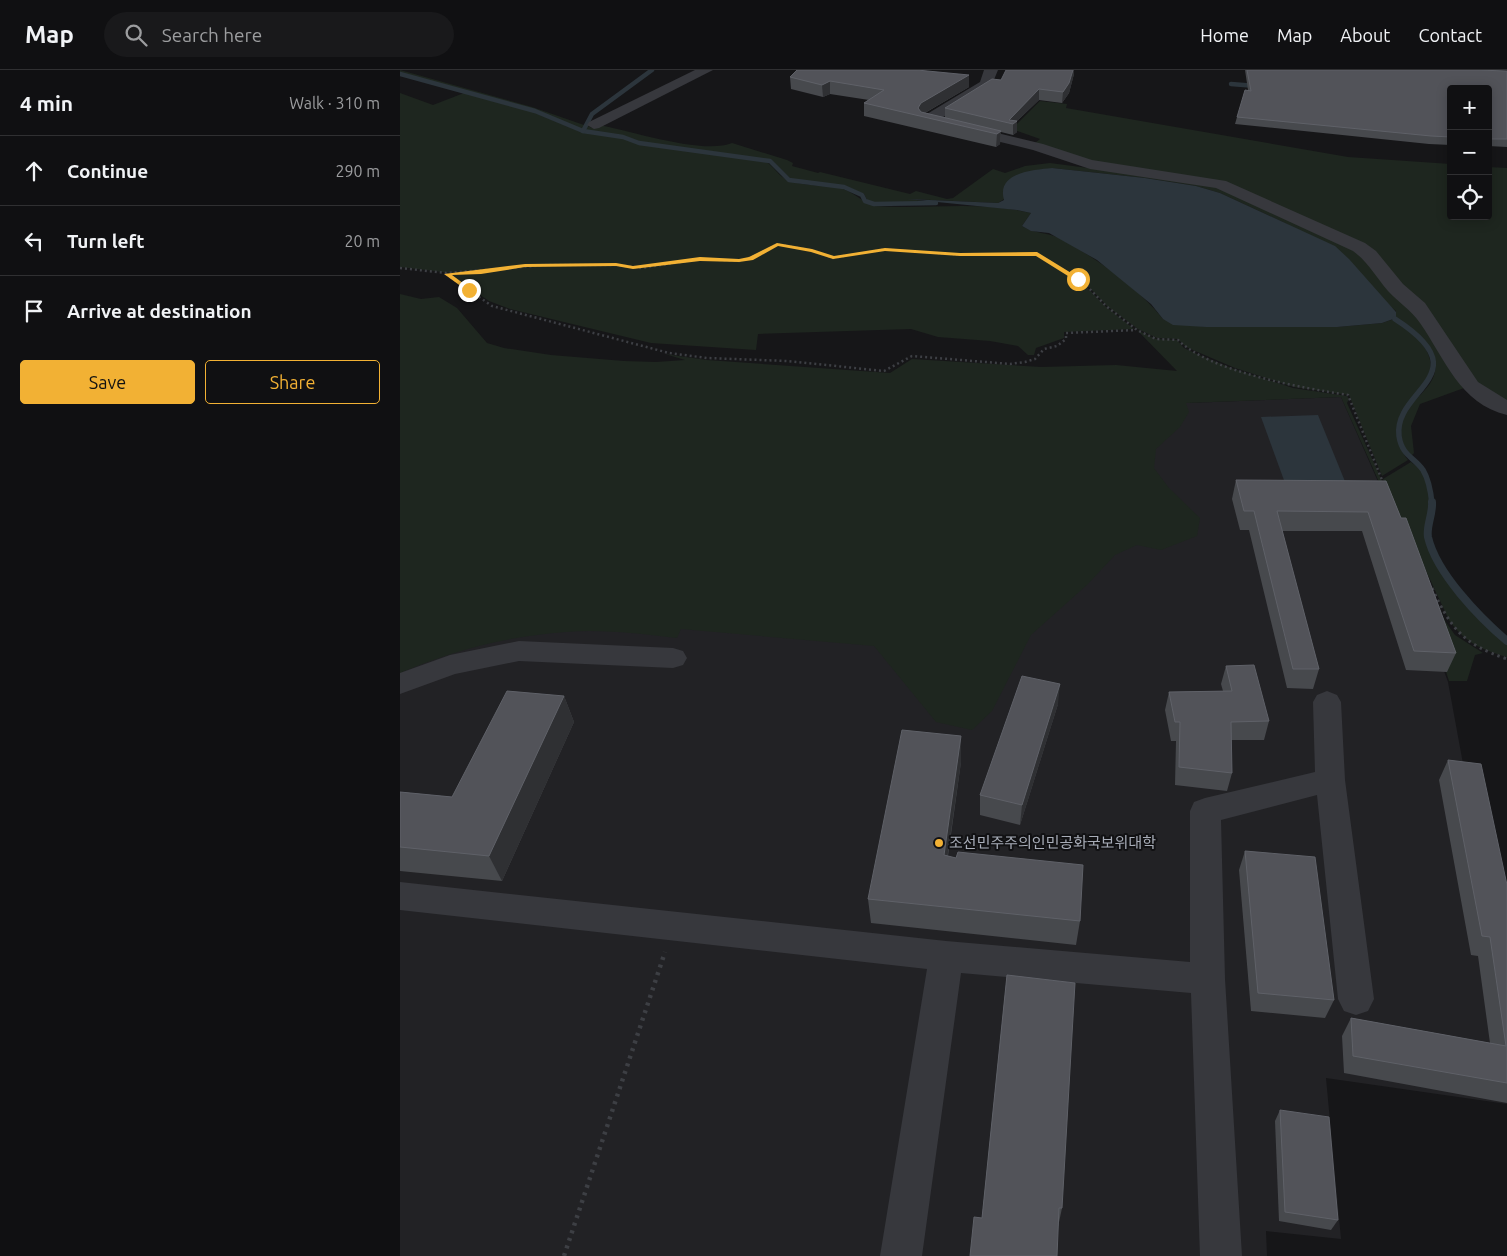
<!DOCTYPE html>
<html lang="en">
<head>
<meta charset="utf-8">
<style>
  :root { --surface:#101012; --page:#19191b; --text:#f1f3f6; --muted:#9c9d9f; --line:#303032; --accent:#f2b134 }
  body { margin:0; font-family:Ubuntu,"Noto Sans KR",sans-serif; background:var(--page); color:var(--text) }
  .controls { position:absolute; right:15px; top:15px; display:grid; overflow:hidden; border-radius:5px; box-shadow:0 2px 12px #0003 }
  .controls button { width:45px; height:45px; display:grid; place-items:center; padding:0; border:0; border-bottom:1px solid var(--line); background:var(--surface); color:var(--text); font:25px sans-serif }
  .stop { position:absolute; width:15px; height:15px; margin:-11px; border:4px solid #f2b134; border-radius:50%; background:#fff }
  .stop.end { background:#f2b134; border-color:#fff; box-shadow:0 1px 5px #0008 }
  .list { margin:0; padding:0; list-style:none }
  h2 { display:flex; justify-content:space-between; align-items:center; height:65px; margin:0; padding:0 20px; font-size:21px }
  h2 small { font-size:16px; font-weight:400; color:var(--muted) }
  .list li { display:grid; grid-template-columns:32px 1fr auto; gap:15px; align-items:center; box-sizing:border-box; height:70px; padding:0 20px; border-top:1px solid var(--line) }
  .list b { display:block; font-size:19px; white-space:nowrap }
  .list em { font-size:16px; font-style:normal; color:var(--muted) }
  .actions { display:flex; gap:10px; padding:15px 20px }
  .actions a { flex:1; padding:11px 0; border:1px solid var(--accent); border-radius:5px; text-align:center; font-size:18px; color:var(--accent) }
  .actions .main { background:var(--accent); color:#111 }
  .icon { flex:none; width:28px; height:28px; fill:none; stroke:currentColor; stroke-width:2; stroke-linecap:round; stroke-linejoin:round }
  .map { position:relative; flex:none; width:1107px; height:1186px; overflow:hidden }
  header { display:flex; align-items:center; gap:30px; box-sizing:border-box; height:70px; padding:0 25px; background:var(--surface); border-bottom:1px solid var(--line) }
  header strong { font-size:24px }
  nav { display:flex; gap:28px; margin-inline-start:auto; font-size:18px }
  .search { width:350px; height:45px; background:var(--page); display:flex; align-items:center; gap:12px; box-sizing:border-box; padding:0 18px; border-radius:28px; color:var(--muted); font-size:19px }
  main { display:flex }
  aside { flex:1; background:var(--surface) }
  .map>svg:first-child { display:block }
  .built { fill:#222225 }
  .green { fill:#1e261f }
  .water { fill:#2c353c }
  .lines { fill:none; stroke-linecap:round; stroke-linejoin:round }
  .stream-far2 { stroke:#2c353c; stroke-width:4.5 }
  .stream-far1 { stroke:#2c353c; stroke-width:5.5 }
  .stream { stroke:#2c353c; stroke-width:8 }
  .path-far3 { stroke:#3d3f44; stroke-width:2; stroke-dasharray:1 2; stroke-linecap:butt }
  .path-far2 { stroke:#3d3f44; stroke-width:2.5; stroke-dasharray:2 3; stroke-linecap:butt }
  .path-far1 { stroke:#3d3f44; stroke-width:3; stroke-dasharray:2.5 4; stroke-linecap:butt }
  .path { stroke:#3d3f44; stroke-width:4.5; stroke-dasharray:3 5; stroke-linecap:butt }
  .minor { fill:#37383d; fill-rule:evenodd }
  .wall { fill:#47494d }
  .shaded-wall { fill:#2f3033 }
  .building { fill:#525359; stroke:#5f6168 }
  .route { fill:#f2b134 }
  .poi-dot { fill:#f2b134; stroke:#111113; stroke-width:2 }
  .labels { text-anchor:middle; stroke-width:4; stroke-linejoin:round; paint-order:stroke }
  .poi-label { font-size:15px; fill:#a8adb8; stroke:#111113; text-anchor:start }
</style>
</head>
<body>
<header>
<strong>Map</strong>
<div class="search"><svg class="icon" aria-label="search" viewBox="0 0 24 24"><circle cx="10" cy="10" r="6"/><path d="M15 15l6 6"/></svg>Search here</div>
<nav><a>Home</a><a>Map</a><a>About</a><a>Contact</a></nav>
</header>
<main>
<aside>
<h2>4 min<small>Walk · 310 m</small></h2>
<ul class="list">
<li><svg class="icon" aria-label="ahead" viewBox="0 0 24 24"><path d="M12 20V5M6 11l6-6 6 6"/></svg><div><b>Continue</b></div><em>290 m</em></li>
<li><svg class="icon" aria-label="left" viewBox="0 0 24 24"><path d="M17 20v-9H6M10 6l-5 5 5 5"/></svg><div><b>Turn left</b></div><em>20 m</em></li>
<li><svg class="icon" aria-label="arrive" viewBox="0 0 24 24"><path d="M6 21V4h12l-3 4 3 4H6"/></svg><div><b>Arrive at destination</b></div></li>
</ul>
<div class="actions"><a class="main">Save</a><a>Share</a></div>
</aside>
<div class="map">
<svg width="1107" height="1186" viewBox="0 0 1107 1186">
  <rect width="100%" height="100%" fill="#161618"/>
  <path class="built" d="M941,327L1004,471L1031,566L1048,612L1107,933V1034L926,1008L941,1169L866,1161L867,1186H0V520L786,333Z"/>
  <g class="green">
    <path d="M0,0L132,37L184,55L183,60L136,40L0,3Z"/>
    <path d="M0,23L33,35L64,23L133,42L181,62L224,68L238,73L360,89C374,93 377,107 390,111C406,117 424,114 440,118C454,122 461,131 474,136C526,140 578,130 631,143L622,156C634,164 649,162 661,169C699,190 736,216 763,249L806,257H937L982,253L994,249C1012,260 1038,282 1029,307C1027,314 1017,321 1012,327C997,346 992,370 1008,390L982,406L949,325L894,317L835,298L786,277L778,269L757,268L738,259L707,236L686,214L638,183L560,184L485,179L434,187L413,180L377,174L350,188L339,190L300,188L242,197L216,194H148L51,203L0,197Z"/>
    <path d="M640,31L667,34L666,38L948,87L1051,94V146H1088V97L1107,98V335L1084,320L973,187L832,116L715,98L635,73L640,69L612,59Z"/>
    <path d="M186,55L192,58L199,55C231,61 304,85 332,73L387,90L393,93L392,96L418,103L420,102L510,124L516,121L547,129L553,128L593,99L605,103L625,96L650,93L817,115L951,177L1014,241L1064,318L1020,334L1011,356L1014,383L1010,387C1006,382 1004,377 1002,370C993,338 1023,330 1033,308C1044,284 1013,259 996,248V241L887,154L820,123L796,116L745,108L652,98L598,133L510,129L530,132L475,133L467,130L464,124L446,116L391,109L371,90L240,72L224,67L185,60Z"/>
    <path d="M377,175L411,181L433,188L485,180L559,185H637L684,214L705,236L734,259L664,262V268L636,278L634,285H628L618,276L590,271L538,267L511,259L358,264L356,280L251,273L110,239L89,231L50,205L125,196L215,195L242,198L300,190L339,191L352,189Z"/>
    <path d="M0,224L21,229L39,227L57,238L87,273L104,278L151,285L224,291L256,292L285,290L265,284L307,290L490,303L512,289L641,297L716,295L777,301L737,260L756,269L777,270L784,278L799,285L834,299L893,318L947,326L949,329L947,333L1045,551L1055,565L1083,583L1075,585L1067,611H1049L1005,470L941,327L786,333L789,342L780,357L756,379L754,398L769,418L800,448L797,466L761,480L737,475L715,485L688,514L631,565L592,641L572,660L536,652L474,576L281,559L277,568C240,564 203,559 166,562C109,566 53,580 0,603Z"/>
    <path d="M1011,392C1014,395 1021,398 1023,402C1028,411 1032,434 1030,443C1029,452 1025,457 1027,466C1030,492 1084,558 1107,573V587C1082,580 1064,572 1049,550L983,409Z"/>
  </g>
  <g class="water">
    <path d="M652,98L745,108L796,116L820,123L935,176L949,189L996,242V248L982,253L937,257H806L773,255L763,249L751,234L697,190L649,163L631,161L622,156L631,143L617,140L507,129L598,133L604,130C596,102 634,100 652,98Z"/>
    <path d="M918,345L946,414L885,413L861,347Z"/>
  </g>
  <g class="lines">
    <g class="stream-far2">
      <path d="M0,4L135,41L183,61L223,67L239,73L370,91L389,110L444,117L462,125L465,131L474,134L536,133"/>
      <path d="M831,14L856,16"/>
      <path d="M183,61L192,44L252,0"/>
    </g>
    <path class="stream-far1" d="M995,249C1082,305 993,319 999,366C1002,386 1014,387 1023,400C1029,410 1031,423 1032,434"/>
    <path class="stream" d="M1032,432C1033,444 1026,456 1028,467C1036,503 1080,548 1107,571"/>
    <g class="path-far3">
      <path d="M352,187L377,174L412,180L431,187"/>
      <path d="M437,187L485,179L559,185L637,184L642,187"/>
    </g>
    <g class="path-far2">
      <path d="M428,186L433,188L444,186"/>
      <path d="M640,186L685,214L706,236L737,260L756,269L778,270C810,302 903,318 948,325L984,415"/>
      <path d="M0,198L46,203L147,195H216L242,198L300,189L339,191L355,186"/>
      <path d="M46,204L92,236L269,283L307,288L387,291L484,301L512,286L610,294L625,292L635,289L644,279L657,276L666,269V263L736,260"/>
    </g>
    <path class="path-far1" d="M1032,518C1051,559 1063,574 1107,589"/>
    <path class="path" d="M164,1186L265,882"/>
    <g class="minor">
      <path d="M295,0H313L199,58L194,59L187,55L189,52Z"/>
      <path d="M584,0H598L591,17L540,49L643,74L692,90L826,111L965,173L976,181L1003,214L1025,233L1078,312L1107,330V345C1060,334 1045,289 1020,253C1011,240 998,232 988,221C976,207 968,192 953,181L816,118L690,99L633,80L522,53L520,50L522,47L580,12Z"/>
      <path d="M119,571L273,578L283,581L287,588L283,595L273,598L119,591L55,604L0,624V603L50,585Z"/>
      <path d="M927,621L937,625L941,632L945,710L974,929L968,941L956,945L944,941L938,929L917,725L821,750L825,909L842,1186H800L791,923L561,903L522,1186H480L527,899L0,840V812L546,871L790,892V741L794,732L805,728L915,702L913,632L917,625Z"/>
    </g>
  </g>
  <g class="wall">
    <path d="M845,0H1077L1107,1V77L1088,76V19H1051V75L1029,74L835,54L837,47L848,20Z"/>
    <path d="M674,4L669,23L662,33L639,30L617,51V62L613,65L601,62L600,74L596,77L464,46V33L469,30L430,24L423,27L391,19L390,7L569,17L525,43L545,48V38L601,10Z"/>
    <path d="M836,410L986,411L1056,583L1047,602L1006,600L962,461H882L919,599L913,619L887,618L849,460H840L832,429Z"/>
    <path d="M826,596L869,651L864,670H831L832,703L827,721L775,715L776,671H771L765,640L769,622L823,621L821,614Z"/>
    <path d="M164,626L174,652L102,811L0,801V722L52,727Z"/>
    <path d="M658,634L620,755L580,745V725Z"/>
    <path d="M561,666V692L548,786L680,851L676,875L471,853L468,829Z"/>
    <path d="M1048,690L1107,815V1033L944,1003L942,966L951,948L1090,973L1078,886L1071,885L1039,710Z"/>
    <path d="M845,781L934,930L925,948L851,941L839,800Z"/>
    <path d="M607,905L662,1138L658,1157L582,1148Z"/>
    <path d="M880,1040L938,1150L931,1160L879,1151L875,1051Z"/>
  </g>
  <g class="shaded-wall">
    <path d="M673,0H674V4L669,23L662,33L663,22Z"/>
    <path d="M569,5V17L521,45L518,38L521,33Z"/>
    <path d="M430,11V24L423,27L422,15Z"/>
    <path d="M639,19V30L616,52L617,51V62L613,65V54L609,50Z"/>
    <path d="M601,61L600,74L596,77L597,64Z"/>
    <path d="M660,614L658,634L620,755L622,735Z"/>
    <path d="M164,626L174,652L102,811L89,786Z"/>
    <path d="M561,666V692L544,810V785Z"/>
  </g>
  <g class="building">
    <path d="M397,0H517L569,5L521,33L518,38L521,42L601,61L597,64L464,33L484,20L430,11L422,15L390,7Z"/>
    <path d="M606,0H673L669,13L663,22L639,19L609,50L617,51L613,54L545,38L592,9L601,10Z"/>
    <path d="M847,0H1077L1107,1V69H1088V19H1051V67L1031,66L837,47L845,20L851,21Z"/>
    <path d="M836,410L986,411L1001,448H1006L1056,583L1014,581L968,442L877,441L919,599H893L854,441H844Z"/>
    <path d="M854,595L869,651L831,652L832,703L779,697L780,652H775L769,622L832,621L826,596Z"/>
    <path d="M622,606L660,614L622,735L580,725Z"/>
    <path d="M107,621L164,626L89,786L0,777V722L52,727Z"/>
    <path d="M502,660L561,666L544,785L556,788L558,782L683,795L680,851L468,829Z"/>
    <path d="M1048,690L1081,694L1107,815V1013L953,986L951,948L1106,976L1090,867L1082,866Z"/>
    <path d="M845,781L915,787L934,930L858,923Z"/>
    <path d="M607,905L675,913L662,1138H659L657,1186H570L574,1147L582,1148Z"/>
    <path d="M880,1040L929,1047L938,1150L885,1142Z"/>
  </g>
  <path class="route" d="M377,173L412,179L434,186L485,178L560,183L637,182L681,209L676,211L636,186H560L485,181L433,189L411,182L378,176L353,190L339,192L300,191L233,199L216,196L125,197L81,204L52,205L71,219L69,222L44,204L125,194L216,193L233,196L300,187L339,189L349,187Z"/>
  <circle class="poi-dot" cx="539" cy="773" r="5"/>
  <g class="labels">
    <g class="poi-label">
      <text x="549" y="778">조선민주주의인민공화국보위대학</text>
    </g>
  </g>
</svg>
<div class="controls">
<button>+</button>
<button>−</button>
<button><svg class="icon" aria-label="locate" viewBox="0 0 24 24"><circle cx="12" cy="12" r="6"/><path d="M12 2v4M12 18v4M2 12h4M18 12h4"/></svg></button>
</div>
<div class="stop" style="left:678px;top:209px"></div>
<div class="stop end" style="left:69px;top:220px"></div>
</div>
</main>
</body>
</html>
